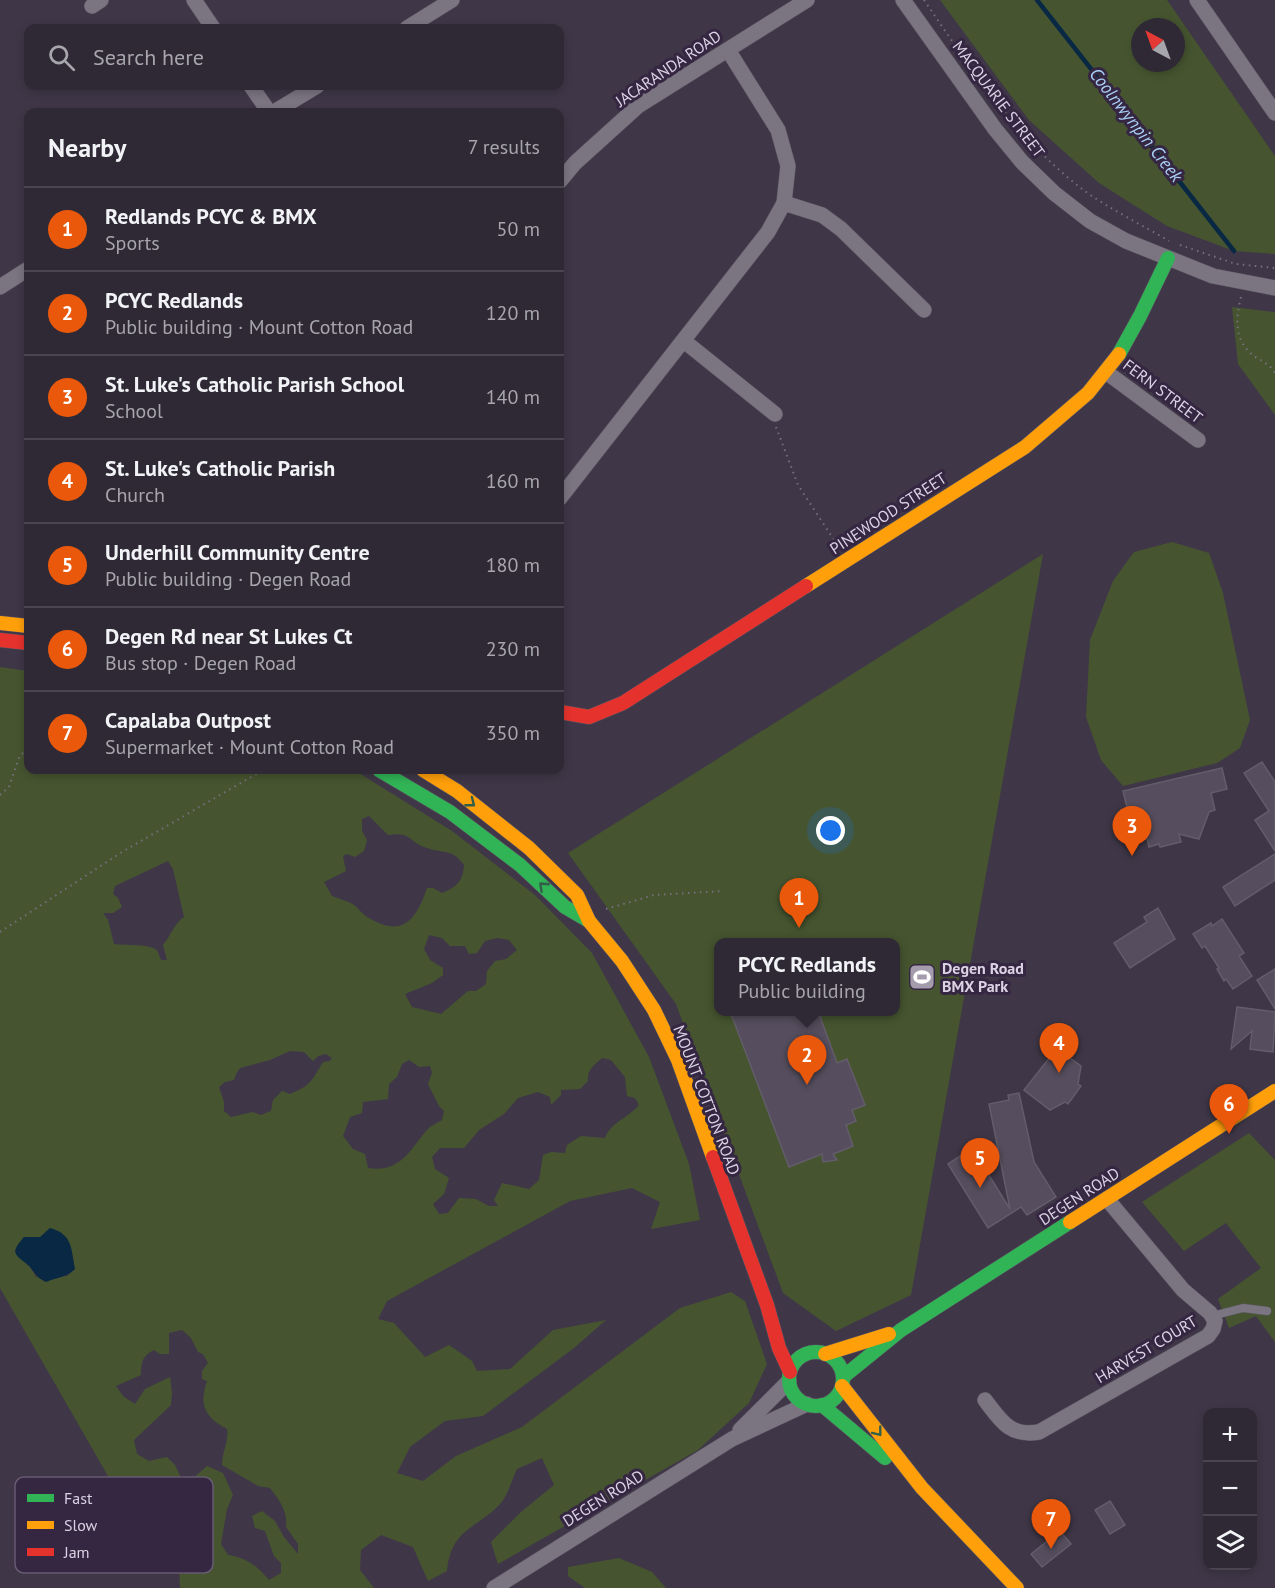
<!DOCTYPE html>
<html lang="en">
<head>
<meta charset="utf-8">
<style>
  :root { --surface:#2f2935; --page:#3b3541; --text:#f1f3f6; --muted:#a7a6ad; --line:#4a4550; --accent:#ea580c }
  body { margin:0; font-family:"PT Sans",sans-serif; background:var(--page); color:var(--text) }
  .controls { position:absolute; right:18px; bottom:18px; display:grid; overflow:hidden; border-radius:12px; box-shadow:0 3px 9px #0003 }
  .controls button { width:54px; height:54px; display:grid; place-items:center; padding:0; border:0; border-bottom:2px solid var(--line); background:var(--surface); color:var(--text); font:30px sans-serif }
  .compass { position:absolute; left:1131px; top:18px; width:54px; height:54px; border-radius:50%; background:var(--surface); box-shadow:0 3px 9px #0003; rotate:319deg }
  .you { position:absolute; left:831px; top:831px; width:21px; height:21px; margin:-15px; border:4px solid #fff; border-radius:50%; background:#1a73e8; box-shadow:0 0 0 9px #1a73e833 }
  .badge { display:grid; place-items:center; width:39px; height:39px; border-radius:50%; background:var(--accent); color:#fff; font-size:20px; font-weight:700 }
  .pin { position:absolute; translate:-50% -50px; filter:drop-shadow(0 2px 3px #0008) }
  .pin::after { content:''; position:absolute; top:32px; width:21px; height:18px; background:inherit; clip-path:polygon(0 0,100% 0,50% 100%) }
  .popup { position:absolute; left:714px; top:938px; width:186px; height:78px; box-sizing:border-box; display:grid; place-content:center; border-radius:12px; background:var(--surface); filter:drop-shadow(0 2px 4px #0005); font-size:20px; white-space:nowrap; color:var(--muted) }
  .popup b { font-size:22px; color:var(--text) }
  .popup::after { content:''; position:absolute; left:50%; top:100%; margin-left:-12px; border:12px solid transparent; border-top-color:var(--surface) }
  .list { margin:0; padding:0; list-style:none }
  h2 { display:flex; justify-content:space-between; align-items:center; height:78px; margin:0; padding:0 24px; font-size:26px }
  h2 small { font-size:20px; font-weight:400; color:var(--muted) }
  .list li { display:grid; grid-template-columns:39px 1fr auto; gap:18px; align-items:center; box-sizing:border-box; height:84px; padding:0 24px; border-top:2px solid var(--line) }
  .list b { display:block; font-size:22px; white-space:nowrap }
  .list p { margin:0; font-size:20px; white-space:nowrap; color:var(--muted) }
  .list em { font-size:20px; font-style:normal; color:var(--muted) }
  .icon { flex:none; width:33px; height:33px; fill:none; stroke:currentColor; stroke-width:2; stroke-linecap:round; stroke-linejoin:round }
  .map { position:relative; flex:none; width:1275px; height:1588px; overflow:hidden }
  .search { position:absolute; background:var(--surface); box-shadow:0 3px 9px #0003; left:24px; top:24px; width:540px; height:66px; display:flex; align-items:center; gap:15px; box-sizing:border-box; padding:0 21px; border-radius:12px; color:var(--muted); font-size:22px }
  .panel { position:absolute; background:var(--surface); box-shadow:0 3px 9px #0003; left:24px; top:108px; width:540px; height:666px; border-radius:12px }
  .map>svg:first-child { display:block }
  .green { fill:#465530; fill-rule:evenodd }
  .water { fill:#092843 }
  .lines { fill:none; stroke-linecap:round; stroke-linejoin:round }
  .stream { stroke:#092843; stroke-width:4.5 }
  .building { fill:#564e5e; stroke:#635c6a; stroke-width:1.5 }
  .lane-casing { stroke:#5d5664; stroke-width:9 }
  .street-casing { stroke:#5d5664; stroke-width:16 }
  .fast-casing { stroke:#5d5664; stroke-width:15 }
  .slow-casing { stroke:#5d5664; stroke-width:15 }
  .jam-casing { stroke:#5d5664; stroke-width:15 }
  .path { stroke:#766f7c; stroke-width:2; stroke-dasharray:1.5 4.5; stroke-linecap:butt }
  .lane { stroke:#7b7582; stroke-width:8 }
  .street { stroke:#7b7582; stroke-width:15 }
  .fast { stroke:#30b455; stroke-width:14 }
  .slow { stroke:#ff9f0a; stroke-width:14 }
  .jam { stroke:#e5322d; stroke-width:14 }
  .oneway { stroke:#335f4a }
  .labels { text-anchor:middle; stroke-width:6; stroke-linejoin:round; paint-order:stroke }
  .street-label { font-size:16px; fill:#dbd2e4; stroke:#352642 }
  .poi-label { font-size:16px; font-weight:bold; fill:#dbd2e4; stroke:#352642; text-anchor:start }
  .water-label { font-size:18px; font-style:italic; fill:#a9d0f6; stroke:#352642 }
  .key { fill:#352642; stroke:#675a73; stroke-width:1.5 }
  .key-label { font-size:16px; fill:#dbd2e4 }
</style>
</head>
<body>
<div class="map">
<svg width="1275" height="1588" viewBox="0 0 1275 1588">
  <rect width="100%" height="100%" fill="#3f3747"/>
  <g class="green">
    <path d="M940,0H1167L1275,156V254L1234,251L1167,226L1099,183L1029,120ZM1140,27H1176V63H1140Z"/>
    <path d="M1232,307L1275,312V415L1238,364Z"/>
    <path d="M1172,542L1209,553L1223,593L1250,720L1240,748L1217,763L1123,786L1101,760L1086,717L1090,640L1113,581L1134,552Z"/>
    <path d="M1043,554L911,1295L836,1331L783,1293L676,1004L568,853ZM718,942H896V1012H718Z"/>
    <path d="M0,667L28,671V770H354L452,831L535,895L592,953L649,1057L689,1164L700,1220L651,1229L660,1202L632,1188L570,1201L387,1301L378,1319L394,1323L425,1357L449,1345L472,1361L477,1371L510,1369L553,1330L606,1320L574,1348L483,1416L445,1421L410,1447L397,1473L423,1481L456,1456L522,1427L680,1308L731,1292L745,1301L767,1364L749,1403L698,1450L498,1564L491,1542L521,1512L554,1485L542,1458L517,1469C512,1479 508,1495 501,1503C477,1529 451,1528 447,1571L428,1581L413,1547L381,1535L361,1550L360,1570L374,1588H180L179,1562L139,1530L0,1288ZM369,816L388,835C412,831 408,842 427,848C444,854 452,848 464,865C463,881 457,887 442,893L433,888H427C416,920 403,938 369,918C363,915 359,909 354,905C348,901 339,899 332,896L324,882L346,871L343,856L347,854L355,857L364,851L367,840L362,831V819ZM168,861L173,869L184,917C174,924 171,935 163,945L167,960H161L157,950C146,943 128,946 114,944L108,920L103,913H113L122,907L118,898L113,894L115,886ZM429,935L442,938L450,946H465L469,954L477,953L485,941L497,938L509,940L517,950L506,959L495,961L487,971L486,984L476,991H468L441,1014L412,1007L405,994L432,983L443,975V968L430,960L424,949ZM290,1051L304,1052L313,1061L318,1056L326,1054L332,1058L330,1061L323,1062C312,1080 312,1085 290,1094L282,1091L273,1100L271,1111L261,1115L253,1112L231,1117L224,1111V1102L219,1087L225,1082L234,1080L236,1074L240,1068L270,1060ZM602,1058L611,1060L625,1077L627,1096L635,1098L639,1105C627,1119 611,1122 605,1138L581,1136L567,1145L565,1153L551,1152L543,1155L539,1180L529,1189L502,1183L494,1200L498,1206H489L476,1199L459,1198L448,1213L439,1214L433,1204L444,1194L449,1178L435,1169L432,1157L440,1148H464L479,1130L504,1114L518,1098L538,1092L550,1097L551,1105L561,1095V1090L580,1089L588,1081C587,1070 594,1065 602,1058ZM409,1060L419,1067L430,1066L432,1073L428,1084L439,1106L444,1111L442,1120C437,1123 430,1126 426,1131C409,1152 399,1173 368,1168L365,1154L353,1149L343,1136L350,1117L362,1113L363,1102L388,1099L389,1084L397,1077L402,1064ZM40,1237L70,1244L75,1269L67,1276L36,1277L30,1267L32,1238ZM182,1330L191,1338L198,1352L203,1354L208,1363L202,1371V1379L207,1381C199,1404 204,1417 227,1429C229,1441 222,1452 222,1465L258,1486L270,1488C279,1500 288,1511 286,1527L298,1544V1554L284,1537L275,1521L262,1511L252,1516L255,1528L265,1531L274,1556L281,1563V1573L269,1580C257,1566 247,1558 228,1555L221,1544L227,1509L233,1495L223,1473L207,1466L191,1480L181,1478L175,1465L167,1457L149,1461L137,1454L134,1440L171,1405L172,1393L170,1377L145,1389L135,1404L123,1396L116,1386L141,1375C141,1363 142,1356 154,1350L160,1354H169V1333Z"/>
    <path d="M1249,1133L1275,1160V1342L1256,1316L1229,1328L1218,1299L1261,1268L1226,1223L1184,1251L1142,1202Z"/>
    <path d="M619,1558L652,1572L666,1588H585L568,1576V1567Z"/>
  </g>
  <path class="water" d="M50,1228C73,1234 71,1249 75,1269C66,1278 57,1277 46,1282C35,1277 36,1273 29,1266C15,1254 9,1254 24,1237H40Z"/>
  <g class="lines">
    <path class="stream" d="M1037,0L1234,251"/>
  </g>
  <g class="building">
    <path d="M1262,762L1275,782V851L1255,820L1269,811L1244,773Z"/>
    <path d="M1222,768L1227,789L1211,793L1215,810L1209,812L1199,839L1179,834L1181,842L1160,847L1159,844L1149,847L1146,834L1133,832L1123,791Z"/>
    <path d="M1275,854V880L1235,906L1223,887Z"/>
    <path d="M1158,908L1175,939L1130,968L1114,943L1147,922L1144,917Z"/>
    <path d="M1222,919L1244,953L1239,956L1252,976L1233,989L1226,979L1224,981L1217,969L1219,968L1205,946L1202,948L1193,934L1211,923L1212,926Z"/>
    <path d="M1275,969V1009L1257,980Z"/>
    <path d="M1237,1007L1275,1012L1273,1052L1250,1049L1252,1031L1231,1049Z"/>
    <path d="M730,1011H818L837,1063L847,1059L865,1105L852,1110L856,1121L846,1125L853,1146L833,1154L837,1160L823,1162L822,1154L789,1167Z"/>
    <path d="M1057,1048L1081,1066L1078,1084L1081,1086L1068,1104L1065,1102L1050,1110L1024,1090Z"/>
    <path d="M1019,1093L1034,1162L1056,1197L1027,1215L1021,1207L988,1228L948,1164L972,1148L1010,1209L989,1104L1009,1100L1008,1095Z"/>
    <path d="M1110,1501L1125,1525L1110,1534L1095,1510Z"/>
    <path d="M1060,1531L1071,1544L1042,1567L1031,1554Z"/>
  </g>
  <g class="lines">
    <defs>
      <path id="lane" d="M1212,1316L1243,1308L1267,1311"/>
      <g id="street">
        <path d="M194,0L213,28"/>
        <path d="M903,0L995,129L1022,162L1054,193L1090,221L1126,241L1213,276L1275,288"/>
        <path d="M1197,0L1275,113"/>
        <path d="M92,6L101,0"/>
        <path d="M407,28L452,0"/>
        <path d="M251,86L269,112"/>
        <path d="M274,112L317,86"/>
        <path d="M560,181L575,163L638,106L807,0"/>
        <path d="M784,203L822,215L841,229L924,310"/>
        <path d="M0,287L28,269"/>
        <path d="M684,341L775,414"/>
        <path d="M1106,372L1198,440"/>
        <path d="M560,498L768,232L784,203L788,166L778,130L728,50"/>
        <path d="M985,1400C1001,1421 1010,1437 1039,1432L1208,1336L1213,1329L1215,1321L1210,1313L1183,1290L1107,1199"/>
        <path d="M740,1430L789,1381"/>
        <path d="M494,1588L732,1439L807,1404"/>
      </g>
      <g id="fast">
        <path d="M1119,354L1140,316L1168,258"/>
        <path d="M379,770L450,812L520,865L565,907L589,921"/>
        <circle cx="816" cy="1379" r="27"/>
        <path d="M843,1377L901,1330L1070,1222"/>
        <path d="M822,1405L885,1458"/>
      </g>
      <g id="slow">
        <path d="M806,586L1025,447L1088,393L1119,354"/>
        <path d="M0,623L28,626"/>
        <path d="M423,770L457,791L529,848L577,895L589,921L622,961L654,1010L678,1060L713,1157"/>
        <path d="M1070,1222L1275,1091"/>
        <path d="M825,1354L889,1334"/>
        <path d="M842,1386L922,1488L1017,1588"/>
      </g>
      <g id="jam">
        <path d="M0,640L28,643"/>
        <path d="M560,712L589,717L623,703L806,586"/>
        <path d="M713,1157L767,1305L779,1348L790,1372"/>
      </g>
    </defs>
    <use href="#lane" class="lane-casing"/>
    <use href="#street" class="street-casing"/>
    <use href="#fast" class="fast-casing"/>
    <use href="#slow" class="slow-casing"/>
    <use href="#jam" class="jam-casing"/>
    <g class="path">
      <path d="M924,0C970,67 1017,139 1082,189C1106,207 1142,225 1169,241"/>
      <path d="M1180,245L1236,264L1275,268"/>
      <path d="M1241,297C1235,321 1234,343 1257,358C1264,362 1271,366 1275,373"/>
      <path d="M776,427L798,485L838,546"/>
      <path d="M0,795L9,787L20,755L28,750"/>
      <path d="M606,909L654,895L723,891"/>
      <path d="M0,932L122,852L263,770"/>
    </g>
    <use href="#lane" class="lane"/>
    <use href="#street" class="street"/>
    <use href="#fast" class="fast"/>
    <use href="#slow" class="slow"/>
    <use href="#jam" class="jam"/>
  </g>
  <defs><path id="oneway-chevron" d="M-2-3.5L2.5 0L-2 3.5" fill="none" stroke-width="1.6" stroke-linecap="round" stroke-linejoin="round" transform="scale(1.5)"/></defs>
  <g class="oneway">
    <use href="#oneway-chevron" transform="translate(471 803) rotate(38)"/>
    <use href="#oneway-chevron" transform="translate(543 886) rotate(-137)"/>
    <use href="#oneway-chevron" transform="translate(878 1432) rotate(52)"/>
  </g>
  <defs>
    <symbol id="stadium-square" viewBox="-11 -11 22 22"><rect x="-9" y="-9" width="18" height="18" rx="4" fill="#a49cad" stroke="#352642"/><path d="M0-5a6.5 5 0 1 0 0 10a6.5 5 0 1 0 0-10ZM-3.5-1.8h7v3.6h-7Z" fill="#fff"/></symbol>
  </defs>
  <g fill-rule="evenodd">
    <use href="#stadium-square" x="907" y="962" width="30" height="30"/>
  </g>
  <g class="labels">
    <g class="street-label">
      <text transform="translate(668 68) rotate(-34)" y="6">JACARANDA ROAD</text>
      <text transform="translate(999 99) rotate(53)" y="6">MACQUARIE STREET</text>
      <text transform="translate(1163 391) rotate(37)" y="6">FERN STREET</text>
      <text transform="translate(888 513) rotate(-33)" y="6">PINEWOOD STREET</text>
      <text transform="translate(707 1100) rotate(69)" y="6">MOUNT COTTON ROAD</text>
      <text transform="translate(1079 1196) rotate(-33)" y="6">DEGEN ROAD</text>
      <text transform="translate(1146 1349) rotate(-31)" y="6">HARVEST COURT</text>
      <text transform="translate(603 1498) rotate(-32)" y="6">DEGEN ROAD</text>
    </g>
    <g class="poi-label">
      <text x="942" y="974">Degen Road<tspan x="942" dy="18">BMX Park</tspan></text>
    </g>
    <g class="water-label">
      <text transform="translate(1136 125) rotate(52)" y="6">Coolnwynpin Creek</text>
    </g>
  </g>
  <rect x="15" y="1477" width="198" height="96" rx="9" class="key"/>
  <rect x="27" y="1494" width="27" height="8" fill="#30b455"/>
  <rect x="27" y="1521" width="27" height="8" fill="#ff9f0a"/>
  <rect x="27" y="1548" width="27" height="8" fill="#e5322d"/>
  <g class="key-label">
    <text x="64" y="1504">Fast</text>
    <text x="64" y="1531">Slow</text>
    <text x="64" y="1558">Jam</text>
  </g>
</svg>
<div class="controls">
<button>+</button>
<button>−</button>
<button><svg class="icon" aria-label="layers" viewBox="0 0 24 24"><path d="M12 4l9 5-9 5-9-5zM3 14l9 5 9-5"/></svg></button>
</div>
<svg class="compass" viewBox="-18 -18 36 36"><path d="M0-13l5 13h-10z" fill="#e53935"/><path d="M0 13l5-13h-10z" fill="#a7a6ad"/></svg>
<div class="you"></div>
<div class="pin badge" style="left:799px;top:928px">1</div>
<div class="pin badge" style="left:807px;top:1085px">2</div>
<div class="popup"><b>PCYC Redlands</b>Public building</div>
<div class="pin badge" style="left:1132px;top:856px">3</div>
<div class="pin badge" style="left:1059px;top:1073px">4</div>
<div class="pin badge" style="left:980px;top:1188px">5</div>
<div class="pin badge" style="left:1229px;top:1134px">6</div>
<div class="pin badge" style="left:1051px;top:1549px">7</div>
<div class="search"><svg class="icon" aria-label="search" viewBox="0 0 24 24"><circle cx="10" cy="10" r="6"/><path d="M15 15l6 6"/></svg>Search here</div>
<section class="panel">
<h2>Nearby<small>7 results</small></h2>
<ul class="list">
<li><span class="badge">1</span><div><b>Redlands PCYC &amp; BMX</b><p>Sports</p></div><em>50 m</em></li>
<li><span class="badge">2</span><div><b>PCYC Redlands</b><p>Public building · Mount Cotton Road</p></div><em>120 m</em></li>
<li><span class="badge">3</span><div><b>St. Luke's Catholic Parish School</b><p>School</p></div><em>140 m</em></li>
<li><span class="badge">4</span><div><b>St. Luke's Catholic Parish</b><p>Church</p></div><em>160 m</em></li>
<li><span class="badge">5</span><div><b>Underhill Community Centre</b><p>Public building · Degen Road</p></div><em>180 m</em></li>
<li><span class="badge">6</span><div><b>Degen Rd near St Lukes Ct</b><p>Bus stop · Degen Road</p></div><em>230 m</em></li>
<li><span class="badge">7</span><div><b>Capalaba Outpost</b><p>Supermarket · Mount Cotton Road</p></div><em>350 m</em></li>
</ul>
</section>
</div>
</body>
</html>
